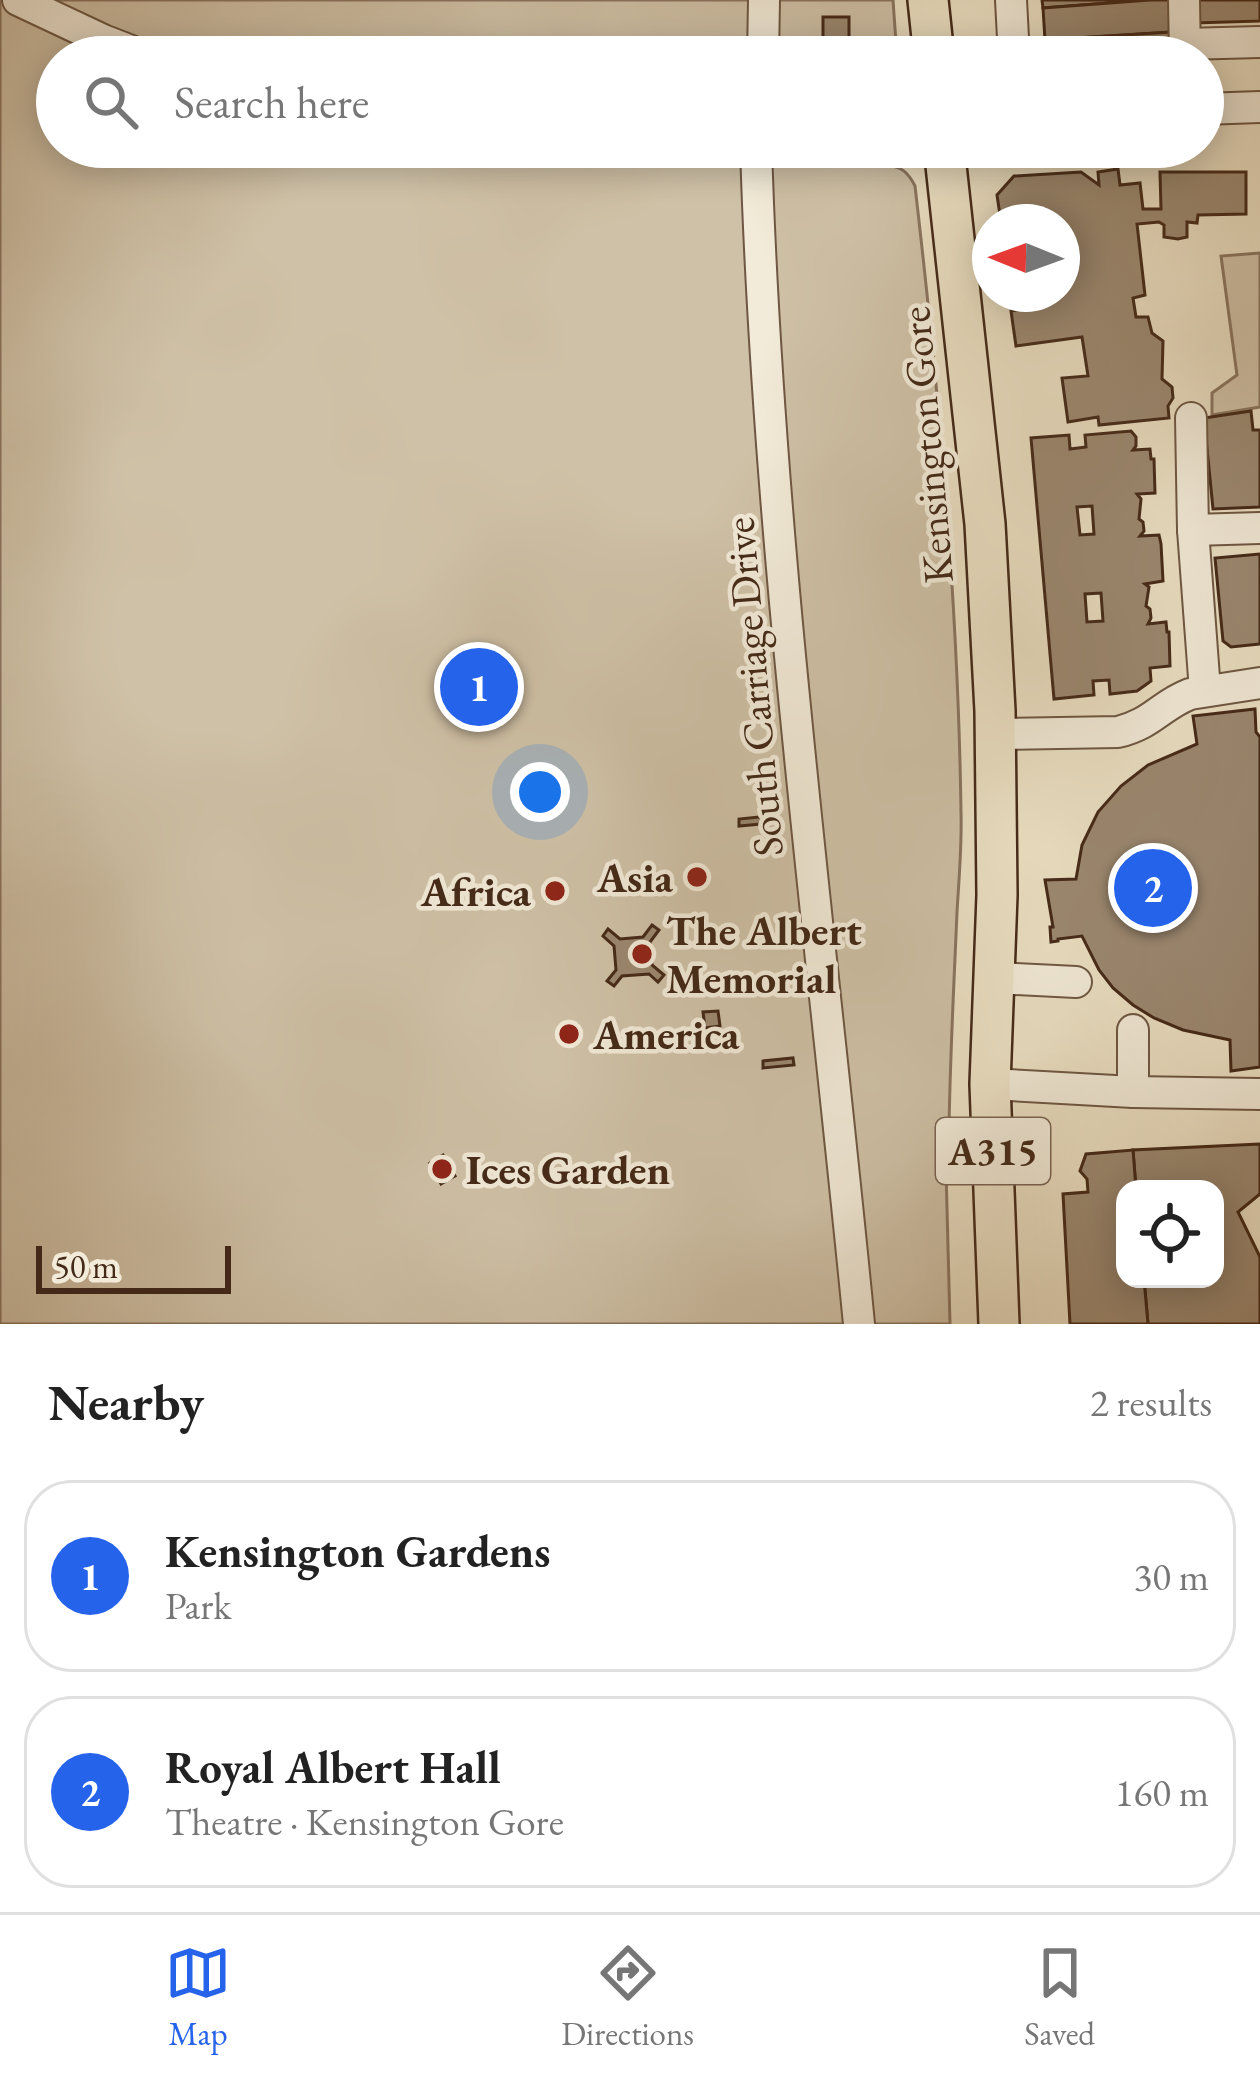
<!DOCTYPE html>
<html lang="en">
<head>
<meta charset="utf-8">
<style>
  :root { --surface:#fff; --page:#f6f6f6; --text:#222; --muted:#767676; --line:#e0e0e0; --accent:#2563eb }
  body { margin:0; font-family:"EB Garamond",serif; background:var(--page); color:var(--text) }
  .controls { position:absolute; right:36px; bottom:36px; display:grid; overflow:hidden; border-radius:24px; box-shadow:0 6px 30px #0003 }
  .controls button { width:108px; height:108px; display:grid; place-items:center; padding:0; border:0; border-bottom:3px solid var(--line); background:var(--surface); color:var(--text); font:60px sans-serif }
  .compass { position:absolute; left:972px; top:204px; width:108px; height:108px; border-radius:50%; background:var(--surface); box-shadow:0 6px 30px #0003; rotate:271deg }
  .scale { position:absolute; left:36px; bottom:30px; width:195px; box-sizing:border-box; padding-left:12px; border:6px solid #442918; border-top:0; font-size:33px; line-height:42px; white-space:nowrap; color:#442918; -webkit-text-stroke:9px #f2ebd9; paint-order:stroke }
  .you { position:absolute; left:540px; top:792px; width:42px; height:42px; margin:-30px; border:9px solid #fff; border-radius:50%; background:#1a73e8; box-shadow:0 0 0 18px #1a73e833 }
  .badge { display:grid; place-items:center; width:78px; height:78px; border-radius:50%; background:var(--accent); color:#fff; font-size:39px; font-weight:700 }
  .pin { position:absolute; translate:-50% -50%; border:6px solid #fff; box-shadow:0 3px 12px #0006 }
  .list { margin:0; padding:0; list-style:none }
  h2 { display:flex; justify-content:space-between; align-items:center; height:156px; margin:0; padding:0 48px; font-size:51px }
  h2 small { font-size:39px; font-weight:400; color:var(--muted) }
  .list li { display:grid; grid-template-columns:78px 1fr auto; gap:36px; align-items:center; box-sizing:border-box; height:192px; margin:0 24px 24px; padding:0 24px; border:3px solid var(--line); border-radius:48px }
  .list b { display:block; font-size:45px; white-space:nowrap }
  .list p { margin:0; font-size:39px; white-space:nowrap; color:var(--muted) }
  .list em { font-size:39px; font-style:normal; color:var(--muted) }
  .icon { flex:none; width:66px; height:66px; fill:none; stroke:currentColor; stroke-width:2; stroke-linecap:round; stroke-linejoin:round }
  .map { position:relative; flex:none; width:1260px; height:1324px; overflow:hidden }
  .search { position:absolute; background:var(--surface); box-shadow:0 6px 30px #0003; left:36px; right:36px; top:36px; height:132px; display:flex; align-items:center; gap:30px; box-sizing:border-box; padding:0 42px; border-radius:66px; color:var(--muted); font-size:45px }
  .sheet { height:588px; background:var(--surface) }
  nav { display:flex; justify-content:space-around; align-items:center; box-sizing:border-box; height:168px; border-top:3px solid var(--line); background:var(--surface); font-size:33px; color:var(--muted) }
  nav a { display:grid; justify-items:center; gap:6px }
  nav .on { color:var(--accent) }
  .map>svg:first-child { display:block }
  .green { fill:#cfc1a7; stroke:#8a7560; stroke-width:3 }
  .building { fill:#9b8871; stroke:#442918; stroke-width:3; fill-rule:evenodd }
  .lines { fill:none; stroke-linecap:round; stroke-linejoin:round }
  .minor-casing { stroke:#6e5743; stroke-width:34 }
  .major-casing { stroke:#442918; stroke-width:44 }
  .minor { stroke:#f2ebd9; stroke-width:30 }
  .major { stroke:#ebe0c4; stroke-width:39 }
  .poi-dot { fill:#8f2418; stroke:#f2ebd9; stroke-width:4.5 }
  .labels { text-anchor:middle; stroke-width:9; stroke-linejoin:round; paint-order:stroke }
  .shield { fill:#f2ebd9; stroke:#786352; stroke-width:3 }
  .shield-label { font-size:39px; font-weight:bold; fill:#442918 }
  .street-label { font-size:42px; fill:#442918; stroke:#f2ebd9 }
  .poi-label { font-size:42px; font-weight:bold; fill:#442918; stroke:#f2ebd9; text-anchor:start }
</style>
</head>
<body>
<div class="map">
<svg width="1260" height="1324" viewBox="0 0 1260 1324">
  <rect width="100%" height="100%" fill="#ebe0c4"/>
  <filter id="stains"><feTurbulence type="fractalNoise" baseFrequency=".00167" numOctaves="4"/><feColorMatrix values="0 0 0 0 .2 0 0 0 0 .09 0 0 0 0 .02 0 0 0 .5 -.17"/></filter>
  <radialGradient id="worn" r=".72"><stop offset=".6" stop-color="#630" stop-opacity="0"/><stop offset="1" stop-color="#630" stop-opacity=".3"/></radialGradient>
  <g class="green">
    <path d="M0,0H893L897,57H57V147H884L885,165C901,166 908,172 915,186C939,393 958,602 961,812C962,845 959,878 957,912C954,984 950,1057 949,1130L945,1131L950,1324H0Z"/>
    <path d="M1260,253V407L1212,415V393L1237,375L1221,256Z"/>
  </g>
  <g class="building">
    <path d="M1042,0H1150L1043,8Z"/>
    <path d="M1150,0H1170L1171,32L1045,40L1043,8Z"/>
    <path d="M1193,0H1260V21L1194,23Z"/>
    <path d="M823,17H849V54L830,57V54H823Z"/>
    <path d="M1171,32L1173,57H1046L1045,40Z"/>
    <path d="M1118,169L1120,185L1140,183L1143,209H1161L1160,172H1246V214L1198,215L1197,223L1187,222V237L1178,239L1164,237V225L1159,222L1137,224L1145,295L1133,298L1136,317H1148L1152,333L1163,341L1162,379L1172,387L1173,398L1168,406L1169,418L1099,425L1098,417L1068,422L1062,378L1088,376L1082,337L1016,346L1011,311L1027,308L1025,294H1062V222H1001L997,195L1014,176L1081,172L1099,185L1098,172Z"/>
    <path d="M1251,411L1253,430H1260V507L1213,509L1204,418Z"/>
    <path d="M1131,431L1136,437V446L1133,450L1150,449L1151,459H1154L1155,493L1137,494L1141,499L1139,519L1143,522L1144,531L1140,536L1159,535L1161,544L1163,581L1145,584L1149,587L1146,606L1150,609L1151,618L1148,624L1166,622L1167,632H1169L1170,666L1150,668L1151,681L1137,691L1110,694L1109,680L1093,681L1094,695L1054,699L1031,438L1069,435L1070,449L1086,447L1085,435ZM1092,506L1094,534L1080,535L1077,507ZM1101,593L1103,621L1087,622L1085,594Z"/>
    <path d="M1260,554V644L1231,647L1223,641L1215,558Z"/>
    <path d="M1255,709L1256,732L1260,737V1067L1231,1071L1230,1040L1183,1030L1154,1018L1133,1005L1113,988L1099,970L1082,936L1058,939V941L1051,942L1050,927H1053L1045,880L1076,879L1082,845L1098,812L1121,786L1148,765L1197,744L1193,716Z"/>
    <path d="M770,816L771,823L739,826V819Z"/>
    <path d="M703,868L705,884L690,885L688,870Z"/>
    <path d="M562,883L564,898L547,900L545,885Z"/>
    <path d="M652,925L659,930L650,942L652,965L664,975L658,982L649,974L622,976L614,986L607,981L616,970L614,946L603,936L608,929L620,939L643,937Z"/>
    <path d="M718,1011L720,1026L705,1028L703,1012Z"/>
    <path d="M577,1025L579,1041L562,1043L560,1027Z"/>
    <path d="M793,1058L794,1065L763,1068V1061Z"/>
    <path d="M1260,1144V1194L1238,1212L1260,1257V1324H1148L1144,1279H1215V1189H1136L1133,1150Z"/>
    <path d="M1133,1150L1136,1189H1125V1279H1144L1148,1324H1070L1063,1194L1088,1192L1087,1179L1080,1171L1086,1154Z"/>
    <path d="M443,1155L455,1176L441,1184L430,1163Z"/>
  </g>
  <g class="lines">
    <defs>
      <g id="minor">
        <path d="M18,0L103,40L147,57"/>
        <path d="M1011,0L1014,57"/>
        <path d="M1184,0L1185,57"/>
        <path d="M1185,44L1260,42"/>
        <path d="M763,57L764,0"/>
        <path d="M1203,109L1260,107"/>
        <path d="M756,147C768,541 821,932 859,1324"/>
        <path d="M1191,418L1193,530L1205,691"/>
        <path d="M1193,530L1260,528"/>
        <path d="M996,734L1118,732C1152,724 1161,705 1190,694L1260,683"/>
        <path d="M995,978L1076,982"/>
        <path d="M990,1084L1133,1092L1260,1094"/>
        <path d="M1133,1092V1030"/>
      </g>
      <g id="major">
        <path d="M928,0L934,57"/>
        <path d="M944,147L985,524L995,711L997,895L990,1084L999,1324"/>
      </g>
    </defs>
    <use href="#minor" class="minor-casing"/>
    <use href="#major" class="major-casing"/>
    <use href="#minor" class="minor"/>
    <use href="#major" class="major"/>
  </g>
  <g class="poi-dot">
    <circle cx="697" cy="877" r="12"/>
    <circle cx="555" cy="891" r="12"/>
    <circle cx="642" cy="954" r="12"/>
    <circle cx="569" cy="1034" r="12"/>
    <circle cx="442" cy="1169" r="12"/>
  </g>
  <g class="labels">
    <rect class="shield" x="936" y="1118" width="114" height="66" rx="9"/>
    <g class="shield-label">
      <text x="993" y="1165">A315</text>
    </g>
    <g class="street-label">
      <text transform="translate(926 445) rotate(-95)" y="15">Kensington Gore</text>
      <text transform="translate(753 687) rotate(-95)" y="15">South Carriage Drive</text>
    </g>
    <g class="poi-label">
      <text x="673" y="892" text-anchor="end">Asia</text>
      <text x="531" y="906" text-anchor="end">Africa</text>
      <text x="666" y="945">The Albert<tspan x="666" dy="48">Memorial</tspan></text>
      <text x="593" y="1049">America</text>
      <text x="466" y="1184">Ices Garden</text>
    </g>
  </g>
  <rect width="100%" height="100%" filter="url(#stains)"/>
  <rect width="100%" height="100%" fill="url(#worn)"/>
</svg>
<div class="controls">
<button><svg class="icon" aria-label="locate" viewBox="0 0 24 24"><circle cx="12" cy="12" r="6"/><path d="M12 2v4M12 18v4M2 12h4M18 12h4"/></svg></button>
</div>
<svg class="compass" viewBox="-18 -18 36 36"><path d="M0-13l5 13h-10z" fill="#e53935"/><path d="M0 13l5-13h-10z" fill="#767676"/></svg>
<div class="scale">50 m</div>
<div class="you"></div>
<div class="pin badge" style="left:479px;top:687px">1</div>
<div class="pin badge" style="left:1153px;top:888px">2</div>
<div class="search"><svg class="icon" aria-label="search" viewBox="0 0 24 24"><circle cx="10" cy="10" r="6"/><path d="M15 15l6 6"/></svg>Search here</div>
</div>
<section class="sheet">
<h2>Nearby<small>2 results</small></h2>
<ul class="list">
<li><span class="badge">1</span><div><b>Kensington Gardens</b><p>Park</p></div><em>30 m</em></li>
<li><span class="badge">2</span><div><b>Royal Albert Hall</b><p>Theatre · Kensington Gore</p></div><em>160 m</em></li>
</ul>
</section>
<nav>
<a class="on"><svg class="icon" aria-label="map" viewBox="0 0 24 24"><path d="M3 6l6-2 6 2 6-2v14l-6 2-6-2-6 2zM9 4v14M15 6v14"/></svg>Map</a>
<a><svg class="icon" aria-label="directions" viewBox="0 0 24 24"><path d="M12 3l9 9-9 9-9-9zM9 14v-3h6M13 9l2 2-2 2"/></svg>Directions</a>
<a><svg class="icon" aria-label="saved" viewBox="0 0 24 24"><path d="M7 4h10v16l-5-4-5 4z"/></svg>Saved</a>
</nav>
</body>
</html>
